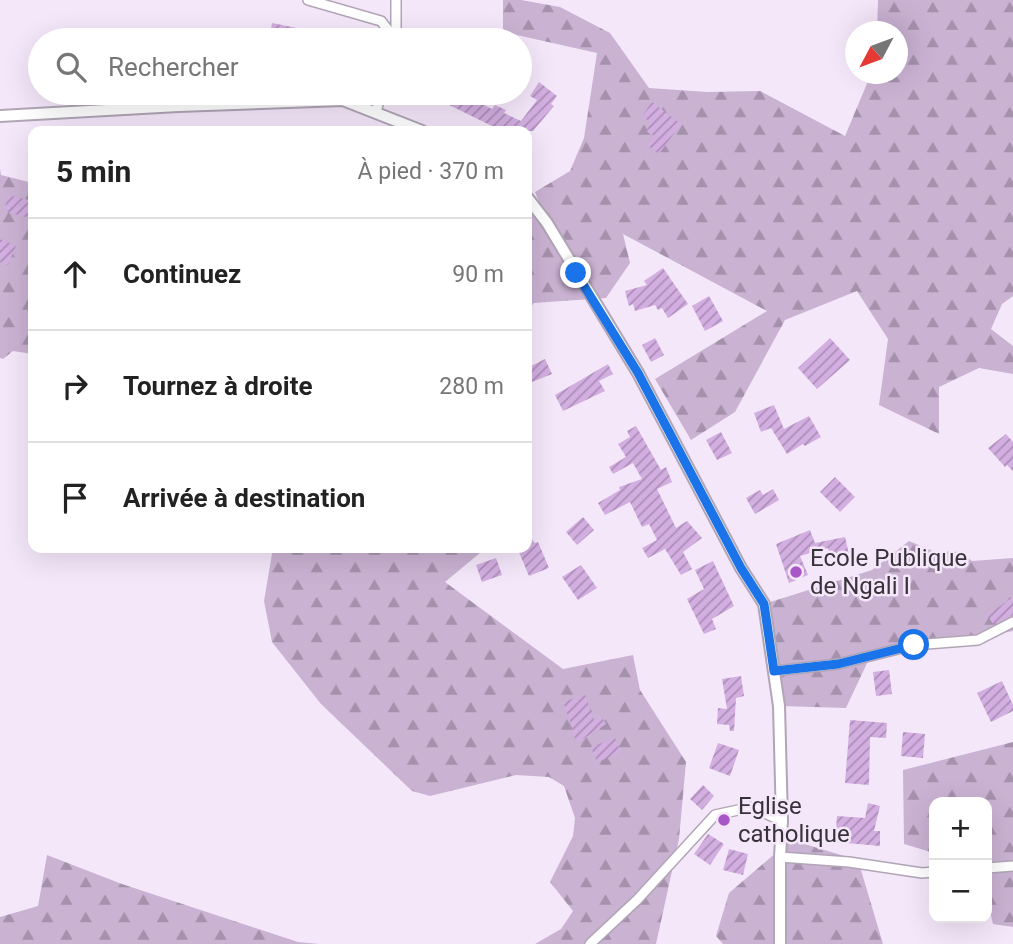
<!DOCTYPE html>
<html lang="fr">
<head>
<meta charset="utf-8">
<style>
  :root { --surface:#fff; --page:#f6f6f6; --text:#222; --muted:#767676; --line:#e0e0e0 }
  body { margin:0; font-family:Roboto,sans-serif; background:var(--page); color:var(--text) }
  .controls { position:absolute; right:21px; bottom:21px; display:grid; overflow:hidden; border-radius:14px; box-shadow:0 7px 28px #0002 }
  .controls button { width:63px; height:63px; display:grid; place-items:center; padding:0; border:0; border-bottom:2px solid var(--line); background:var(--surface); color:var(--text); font:35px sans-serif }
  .compass { position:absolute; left:845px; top:21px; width:63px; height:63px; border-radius:50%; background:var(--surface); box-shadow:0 7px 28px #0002; rotate:229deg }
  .stop { position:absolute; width:21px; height:21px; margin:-16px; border:5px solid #1a73e8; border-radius:50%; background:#fff }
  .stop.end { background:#1a73e8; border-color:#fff; box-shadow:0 2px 7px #0008 }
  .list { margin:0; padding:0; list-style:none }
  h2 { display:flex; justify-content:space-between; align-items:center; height:91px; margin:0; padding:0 28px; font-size:30px }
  h2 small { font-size:23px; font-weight:400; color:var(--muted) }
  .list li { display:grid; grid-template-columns:46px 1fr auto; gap:21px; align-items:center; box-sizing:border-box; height:112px; padding:0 28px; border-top:2px solid var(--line) }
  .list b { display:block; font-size:26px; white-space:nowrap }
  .list em { font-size:23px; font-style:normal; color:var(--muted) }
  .icon { flex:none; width:38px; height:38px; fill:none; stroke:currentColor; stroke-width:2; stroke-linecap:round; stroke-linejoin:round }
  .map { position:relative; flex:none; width:1013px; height:944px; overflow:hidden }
  .search { position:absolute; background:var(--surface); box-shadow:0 7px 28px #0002; left:28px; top:28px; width:504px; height:77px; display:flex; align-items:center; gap:18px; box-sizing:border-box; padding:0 24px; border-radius:38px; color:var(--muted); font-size:26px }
  .panel { position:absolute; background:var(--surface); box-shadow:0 7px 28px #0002; left:28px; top:126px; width:504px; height:427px; border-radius:14px }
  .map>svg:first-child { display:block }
  .forest { fill:url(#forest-firs) }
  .building { fill:url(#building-hatch) }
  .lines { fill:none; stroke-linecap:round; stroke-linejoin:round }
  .minor-casing { stroke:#b1a5b6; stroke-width:12 }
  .tertiary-casing { stroke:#b1a5b6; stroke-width:14 }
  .minor { stroke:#fff; stroke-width:9 }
  .tertiary { stroke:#fff; stroke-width:10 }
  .route { stroke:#1a73e8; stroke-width:9 }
  .poi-dot { fill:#a956c6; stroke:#f5e7fa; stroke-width:2.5 }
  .labels { text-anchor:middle; stroke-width:5; stroke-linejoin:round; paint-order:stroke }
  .poi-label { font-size:24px; fill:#38333a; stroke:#f5e7fa; text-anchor:start }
</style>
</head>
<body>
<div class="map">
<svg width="1013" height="944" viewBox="0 0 1013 944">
  <defs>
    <pattern id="forest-firs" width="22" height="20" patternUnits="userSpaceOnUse" patternTransform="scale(1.75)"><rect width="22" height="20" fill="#cab2d3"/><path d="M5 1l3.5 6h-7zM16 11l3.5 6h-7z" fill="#a591ac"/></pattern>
    <pattern id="building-hatch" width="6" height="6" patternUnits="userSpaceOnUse" patternTransform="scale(1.75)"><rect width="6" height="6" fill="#d3aee1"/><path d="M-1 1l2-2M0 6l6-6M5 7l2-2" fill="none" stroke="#ac8eb7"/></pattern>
  </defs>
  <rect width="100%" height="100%" fill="#f5e7fa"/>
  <g class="forest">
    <path d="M503,0H521L560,7L610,33L649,88L707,92L760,91L845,136L871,74H898V32L877,31L878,0H1013V296L1002,304L991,329L1013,346V374L979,368L939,387V434L879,405L888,339L857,291L785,320L735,412L691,440L655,379L767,311L623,234L630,263L606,298L534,303L527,311V197L545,217L535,192L570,171L584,138L597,53L503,32Z"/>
    <path d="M0,168L1,175L33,183V354L13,351L3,359L0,358Z"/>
    <path d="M909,541L933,551L961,552L972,561L1013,558V631L869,659L846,708L779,706L764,604L872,570Z"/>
    <path d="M273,548H486L445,582L563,669L633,655L640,690L686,762L679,839L656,944H535L561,929L573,911L550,882L573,836L575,818L564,786L549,777L516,775L430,796L412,791L321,704L272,642L264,601Z"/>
    <path d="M1013,742V927L993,924L987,899V802H934V853L904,844L903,770Z"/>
    <path d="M791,840L858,860L883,944H723L716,936L729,893Z"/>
    <path d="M47,855L122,884L298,942L319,944H0V917L38,906Z"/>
  </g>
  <g class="building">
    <path d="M272,23L297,28L295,40H269Z"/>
    <path d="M539,82L557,96L551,104L554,106L533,131H502L425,93H460L492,109L495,105L506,110L504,113L521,121L537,100L530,96Z"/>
    <path d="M652,102L681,124L659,154L647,145L654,136L646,131L651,123L642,116Z"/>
    <path d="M8,195L33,201V219L4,211Z"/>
    <path d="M0,239L16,246L8,265L0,262Z"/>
    <path d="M663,268L688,304L668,318L662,308L658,310L655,305L635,311L633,304L629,306L625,291L647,285L644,281Z"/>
    <path d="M709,296L723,321L705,331L692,306Z"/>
    <path d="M655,338L664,355L651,362L642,345Z"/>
    <path d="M830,338L850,360L817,389L798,368Z"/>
    <path d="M545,359L552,374L527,384V368Z"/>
    <path d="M608,364L613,374L599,381L605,391L563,411L555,395Z"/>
    <path d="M774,405L784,429L809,416L821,437L805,446L803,444L787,454L771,428L761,432L754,413Z"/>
    <path d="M636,426L661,470L666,467L672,482L657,489L676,528L687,521L702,538L683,552L692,569L681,575L665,549L648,558L642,548L657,540L649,524L642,527L630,502L605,515L598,503L620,490L619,487L642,479L633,463L613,474L609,467L626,457L618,444L630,437L627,431Z"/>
    <path d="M721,432L732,453L717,460L706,440Z"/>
    <path d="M1006,434L1013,442V471L1007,465L1005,467L988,448Z"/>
    <path d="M835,477L855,497L840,512L820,492Z"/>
    <path d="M773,489L779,500L755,514L746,498L760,490L763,495Z"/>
    <path d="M583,517L594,530L577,545L566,532Z"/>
    <path d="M810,530L815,543L845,537L849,554L830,558L828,548L800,556L808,575L789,583L776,544Z"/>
    <path d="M527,534L535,543L538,542L549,568L529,576L518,550L527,548Z"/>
    <path d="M496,558L502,575L482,582L476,565Z"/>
    <path d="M713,561L734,606L712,619L716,629L704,634L687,599L704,589L695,570Z"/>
    <path d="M581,565L597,588L578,600L562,577Z"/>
    <path d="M1013,597V615L993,624L987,615Z"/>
    <path d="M889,670L892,694L876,696L873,672Z"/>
    <path d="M741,676L744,696L736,698L734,731H730L729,725L717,724L718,708L727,709L722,679Z"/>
    <path d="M1002,681L1013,705V711L991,722L977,693Z"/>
    <path d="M585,695L594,720L601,716L606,724L578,742L572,734L574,732L563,702Z"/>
    <path d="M850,720L887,723L886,738L870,737L869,785L845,783Z"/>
    <path d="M903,732L925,734L923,758L901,756Z"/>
    <path d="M615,738L621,753L597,762L591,747Z"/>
    <path d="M718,743L739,750L730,776L709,768Z"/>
    <path d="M703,785L714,796L702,810L690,799Z"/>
    <path d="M868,803L880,806L874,831H880V846L835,842L837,816L865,818Z"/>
    <path d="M708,834L724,844L710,865L694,854Z"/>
    <path d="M729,849L748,854L743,875L723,870Z"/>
  </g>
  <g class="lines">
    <defs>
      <g id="minor">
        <path d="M308,0L381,21L396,40"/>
        <path d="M396,0V40"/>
        <path d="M376,112L381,93"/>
        <path d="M774,671L838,664L914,645L978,640L1013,622"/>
        <path d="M780,857L849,862L922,873L934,872"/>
        <path d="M987,868L1013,866"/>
        <path d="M590,944L637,900L715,815L752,807L782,821"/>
      </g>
      <g id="tertiary">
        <path d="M0,116L178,106L343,100L422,131"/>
        <path d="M527,197L547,223L638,373L741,568L764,604L779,706L782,821L780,857V944"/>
      </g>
    </defs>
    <use href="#minor" class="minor-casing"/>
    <use href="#tertiary" class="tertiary-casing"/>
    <use href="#minor" class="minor"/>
    <use href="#tertiary" class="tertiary"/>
  </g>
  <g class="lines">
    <path class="route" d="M576,273L638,373L741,568L764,604L774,671L838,664L914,645"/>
  </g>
  <g class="poi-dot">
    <circle cx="796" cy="572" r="7"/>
    <circle cx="724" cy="820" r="7"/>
  </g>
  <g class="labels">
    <g class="poi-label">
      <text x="810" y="566">Ecole Publique<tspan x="810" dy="28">de Ngali I</tspan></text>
      <text x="738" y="814">Eglise<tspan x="738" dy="28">catholique</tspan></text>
    </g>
  </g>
</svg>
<div class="controls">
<button>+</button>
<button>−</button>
</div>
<svg class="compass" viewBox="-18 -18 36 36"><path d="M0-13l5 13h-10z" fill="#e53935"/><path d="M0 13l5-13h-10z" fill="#767676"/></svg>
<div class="stop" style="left:914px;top:645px"></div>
<div class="stop end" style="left:576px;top:273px"></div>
<div class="search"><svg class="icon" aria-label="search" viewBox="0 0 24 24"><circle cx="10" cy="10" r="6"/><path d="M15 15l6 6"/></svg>Rechercher</div>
<section class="panel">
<h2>5 min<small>À pied · 370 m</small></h2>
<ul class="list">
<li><svg class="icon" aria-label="ahead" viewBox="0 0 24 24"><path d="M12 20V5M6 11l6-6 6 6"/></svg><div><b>Continuez</b></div><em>90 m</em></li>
<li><svg class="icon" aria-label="right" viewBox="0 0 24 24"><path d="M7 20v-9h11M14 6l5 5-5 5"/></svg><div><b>Tournez à droite</b></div><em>280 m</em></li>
<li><svg class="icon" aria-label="arrive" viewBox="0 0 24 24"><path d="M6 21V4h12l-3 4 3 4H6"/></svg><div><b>Arrivée à destination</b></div></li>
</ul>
</section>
</div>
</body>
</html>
